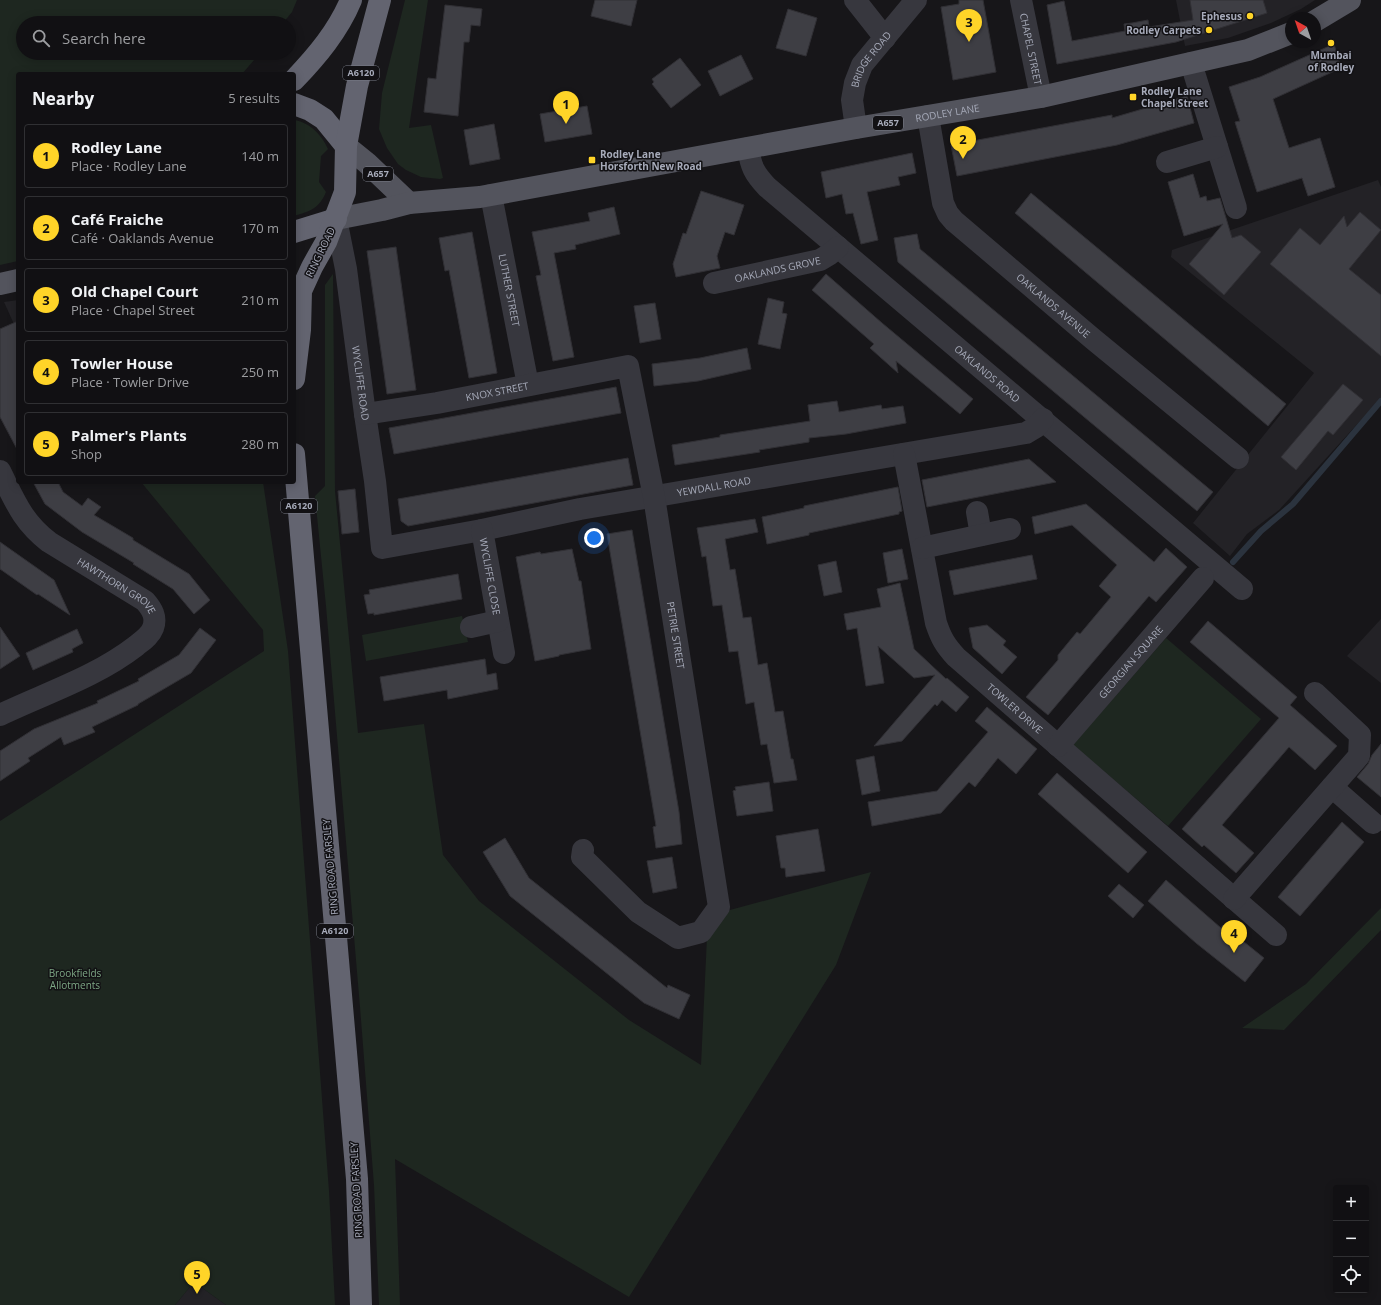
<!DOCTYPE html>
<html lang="en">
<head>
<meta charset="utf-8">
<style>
  :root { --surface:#111013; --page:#1e1e21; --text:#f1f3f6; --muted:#9c9da0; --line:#303033; --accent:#ffd428 }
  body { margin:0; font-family:"Open Sans",sans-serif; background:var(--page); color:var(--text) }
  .controls { position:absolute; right:12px; bottom:12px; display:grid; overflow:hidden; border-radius:4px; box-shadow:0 2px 10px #0003 }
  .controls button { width:36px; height:36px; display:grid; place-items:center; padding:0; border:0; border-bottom:1px solid var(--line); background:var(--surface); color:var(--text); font:20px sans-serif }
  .compass { position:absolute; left:1285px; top:12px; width:36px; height:36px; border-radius:50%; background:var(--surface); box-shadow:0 2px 10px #0003; rotate:320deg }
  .you { position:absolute; left:594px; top:538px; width:14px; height:14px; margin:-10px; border:3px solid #fff; border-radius:50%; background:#1a73e8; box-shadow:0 0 0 6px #1a73e833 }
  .badge { display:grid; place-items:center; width:26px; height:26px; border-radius:50%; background:var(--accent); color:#111; font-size:13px; font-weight:700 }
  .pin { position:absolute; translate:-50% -33px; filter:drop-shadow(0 1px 2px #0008) }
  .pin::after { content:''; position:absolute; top:21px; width:14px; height:12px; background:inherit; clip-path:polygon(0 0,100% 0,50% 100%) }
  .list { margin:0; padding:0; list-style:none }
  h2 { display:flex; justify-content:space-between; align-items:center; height:52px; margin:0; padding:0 16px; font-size:17px }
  h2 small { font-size:13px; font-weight:400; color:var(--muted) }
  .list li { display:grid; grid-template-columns:26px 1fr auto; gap:12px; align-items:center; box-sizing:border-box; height:64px; margin:0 8px 8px; padding:0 8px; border:1px solid var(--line); border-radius:4px }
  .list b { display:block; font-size:15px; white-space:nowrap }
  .list p { margin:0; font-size:13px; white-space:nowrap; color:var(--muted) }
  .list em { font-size:13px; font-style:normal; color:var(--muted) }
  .icon { flex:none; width:22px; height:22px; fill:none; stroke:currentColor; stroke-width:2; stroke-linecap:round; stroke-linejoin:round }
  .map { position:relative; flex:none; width:1381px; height:1305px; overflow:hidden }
  .search { position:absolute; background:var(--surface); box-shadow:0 2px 10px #0003; left:16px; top:16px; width:280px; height:44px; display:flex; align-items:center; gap:10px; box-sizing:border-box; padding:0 14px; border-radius:22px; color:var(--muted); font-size:15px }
  .panel { position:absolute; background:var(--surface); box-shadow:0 2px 10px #0003; left:16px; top:72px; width:280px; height:412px; border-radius:4px }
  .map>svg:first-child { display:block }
  .built { fill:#232226 }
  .green { fill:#1e2720 }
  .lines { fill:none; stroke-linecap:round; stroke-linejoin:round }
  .stream { stroke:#2b333e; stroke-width:6 }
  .building { fill:#3e3e44; stroke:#313035 }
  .minor { stroke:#37373e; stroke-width:22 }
  .major { stroke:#53545d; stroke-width:22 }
  .highway { stroke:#636470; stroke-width:22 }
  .poi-dot { fill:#ffd428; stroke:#121114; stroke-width:1.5 }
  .labels { text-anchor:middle; stroke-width:3; stroke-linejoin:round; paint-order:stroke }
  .shield { fill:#121114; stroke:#7a7d88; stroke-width:1 }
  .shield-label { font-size:9px; font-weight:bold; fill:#a7abba }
  .poi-label { font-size:10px; font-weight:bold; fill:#a7abba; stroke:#121114; text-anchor:end }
  .street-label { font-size:10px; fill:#a7abba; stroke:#121114 }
  .park-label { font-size:10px; fill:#7da785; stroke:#121114 }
</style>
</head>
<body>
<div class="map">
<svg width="1381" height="1305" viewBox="0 0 1381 1305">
  <rect width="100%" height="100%" fill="#171619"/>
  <g class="built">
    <path d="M1176,0H1315L1301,9L1271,23L1228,38L1185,46Z"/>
    <path d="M1378,180L1381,187V398L1279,510L1247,534L1230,556L1193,523L1314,373L1171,257L1172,250Z"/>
    <path d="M18,300V333L4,302Z"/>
    <path d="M1381,619V683L1347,656Z"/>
    <path d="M194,1282L226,1305H175Z"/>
  </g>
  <g class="green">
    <path d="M0,0H297L292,12L283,23H23V53H260L242,74H18V261L0,265Z"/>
    <path d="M405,0H428L409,128L431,125L443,178L440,179L421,177L406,170L398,164L387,148L379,129L382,93Z"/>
    <path d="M294,120C309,122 322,135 328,149L321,156L319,182L326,192C319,209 310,211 294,216Z"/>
    <path d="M333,274L335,491L358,733L424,724L443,855L479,901L629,1020L701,1065L707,937L730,910L871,872L836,965L629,1297L395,1159L400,1305H379L374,1185L360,1007L326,606L315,496L325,486V285Z"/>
    <path d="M141,482H263L288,651L329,1191L335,1305H226L194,1282L175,1305H0V821L264,651L263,630Z"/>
    <path d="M462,616L468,642L366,661L362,635Z"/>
    <path d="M1166,638L1261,719L1168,826L1073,745Z"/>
    <path d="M1381,908V930L1284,1030L1242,1028L1306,984Z"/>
  </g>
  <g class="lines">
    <path class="stream" d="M1233,562L1261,531L1293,504L1381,401"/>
  </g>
  <g class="building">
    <path d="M595,0H637L631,26L591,16Z"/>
    <path d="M959,0H983L996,72L953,80L941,7L959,4Z"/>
    <path d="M1190,0H1263L1267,13L1176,42L1057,64L1047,5L1064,1L1072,41L1125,31L1124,24L1132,23L1148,20L1149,27L1193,20Z"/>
    <path d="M445,5L482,9L480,26L471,25L469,42H464L458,116L424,112L428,78L436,79Z"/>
    <path d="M788,9L817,18L806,56L776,48Z"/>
    <path d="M1334,44L1341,68L1273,99L1289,148L1320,138L1335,187L1308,196L1302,178L1257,192L1235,122L1240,121L1229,87L1260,77Z"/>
    <path d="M741,55L753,79L720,96L708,71Z"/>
    <path d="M680,58L701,85L671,108L652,84L654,82L652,79Z"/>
    <path d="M1187,96L1194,123L1117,145L957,176L951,145L1112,115V118Z"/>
    <path d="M587,106L592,134L545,142L540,114Z"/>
    <path d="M494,124L500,159L470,165L464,130Z"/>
    <path d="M912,153L916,173L898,177L900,185L867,192L878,240L861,244L853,213L846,214L842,194L826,198L821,172Z"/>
    <path d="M1193,174L1200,198L1206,196L1207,201L1220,198L1232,238L1241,235L1261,252L1224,295L1189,264L1223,224L1184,236L1168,182Z"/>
    <path d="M701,191L744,205L734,235L725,232L717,256L720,268L676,277L673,264L683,233L686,234Z"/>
    <path d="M1031,193L1286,404L1268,426L1015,213Z"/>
    <path d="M614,207L620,234L575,245L576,249L554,253L574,357L553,361L536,276L541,275L532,232L590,221L588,213Z"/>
    <path d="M1360,212L1381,230L1349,269L1381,295V356L1270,264L1300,228L1320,245L1344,216L1347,227Z"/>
    <path d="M472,232L497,373L469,378L449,270L445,271L439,238Z"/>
    <path d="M917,234L920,249L1213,492L1197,511L898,262L894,238Z"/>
    <path d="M396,247L416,390L387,394L367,251Z"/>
    <path d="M826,274L882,323L973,399L960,414L896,361L898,373L870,348L874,344L812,290Z"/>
    <path d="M768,298L784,302L782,313L787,314L780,349L758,344Z"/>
    <path d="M655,303L661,339L640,343L634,306Z"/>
    <path d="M18,321V451L0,417V329Z"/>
    <path d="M747,348L751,369L698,381L654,386L652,364L700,358Z"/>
    <path d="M1343,384L1363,400L1333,435L1328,431L1296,470L1281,457Z"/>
    <path d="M616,387L621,413L394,454L389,428Z"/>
    <path d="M837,401L839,412L881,405L882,409L903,406L906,423L846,434L809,438V442L759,450L760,452L675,465L672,445L720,437V435L810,421L808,405Z"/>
    <path d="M628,458L633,485L408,526L401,521L398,499Z"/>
    <path d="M1029,459L1056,482L927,507L922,480Z"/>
    <path d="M33,482H58L63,492L82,506L88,498L101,507L94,515L133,538V540L189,574L210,600L194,614L173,589L133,564L134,563L82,532L45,504Z"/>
    <path d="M898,487L902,511L899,512V514L809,533V535L767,544L762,517L804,508V506Z"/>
    <path d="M355,489L359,532L342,534L338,491Z"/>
    <path d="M1086,504L1154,562L1166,548L1187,567L1156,602L1149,596L1048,715L1026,697L1058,660V655L1077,632L1080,634L1111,597L1099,586L1117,565L1072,525L1035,534L1032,517Z"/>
    <path d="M755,519L758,532L725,539L730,570L735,569L743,618L751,617L758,665L767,663L775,712L783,711L791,759H793L797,780L774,783L767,744L761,745L754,702L746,704L738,651L729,652L722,605L713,606L706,556L702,557L697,528Z"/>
    <path d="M632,530L679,812L682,844L656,848L653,827L656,826L607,534Z"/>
    <path d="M0,542L54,580L70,615L38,594L37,595L0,569Z"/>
    <path d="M572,549L579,581H581L591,649L559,655V656L535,661L516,557L540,552L541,554Z"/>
    <path d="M902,549L908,579L888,583L883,553Z"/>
    <path d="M1032,555L1037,579L954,595L949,571Z"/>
    <path d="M836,561L842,592L824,596L818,565Z"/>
    <path d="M458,574L462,599L374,615V613L368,614L364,595L370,594L369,590Z"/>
    <path d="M900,583L914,649L946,679L947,678L969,697L956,712L942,700L937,706L935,704L902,741L874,746L935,675L914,678L878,646L884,683L866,686L857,628L847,630L844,614L881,607L877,589Z"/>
    <path d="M1208,621L1297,697L1290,705L1337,746L1315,770L1289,747L1222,825L1254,853L1236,873L1204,845L1202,847L1182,829L1279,718L1190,642Z"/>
    <path d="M987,625L1006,641L1003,645L1017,657L1002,674L973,648L969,628Z"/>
    <path d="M0,627L20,656L0,669Z"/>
    <path d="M200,628L216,640L191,673L138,704V705L92,727L95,732L64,745L61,737L28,758L30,761L0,781V751L34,729L98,703L97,701L139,681L138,679L179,655Z"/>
    <path d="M77,629L83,643L72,649L73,652L33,670L26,653Z"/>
    <path d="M485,659L487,675L496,673L498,689L448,699L447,690L384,701L380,677Z"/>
    <path d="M987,707L1037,749L1016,774L998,758L975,787L969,782L941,813L872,826L868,802L937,791L988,732L975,721Z"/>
    <path d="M1381,744V797L1357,777L1368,764L1372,755Z"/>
    <path d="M874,756L880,791L862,795L856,760Z"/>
    <path d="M1057,773L1147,852L1128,873L1038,794Z"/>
    <path d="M769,782L773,811L737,816L733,791L736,790L735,787Z"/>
    <path d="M1342,822L1364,842L1300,916L1278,897Z"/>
    <path d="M818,829L825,871L786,877L785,868H781L776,836Z"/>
    <path d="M505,838L529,878L667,988L668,985L690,995L679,1019L644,1003L510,896L483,852Z"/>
    <path d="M672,857L677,888L653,893L647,861Z"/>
    <path d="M1166,880L1221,928L1223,925L1264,958L1245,982L1196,943L1148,901Z"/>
    <path d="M1119,884L1144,905L1133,918L1108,896Z"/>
  </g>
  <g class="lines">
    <g class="minor">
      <path d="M855,0L885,38"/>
      <path id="s1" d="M1021,0L1041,97"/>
      <path d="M1191,63L1236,208"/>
      <path id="s2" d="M928,116L943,203L948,214L954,221L1093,339L1238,458"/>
      <path id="s3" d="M856,128L852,100L855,83L862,65L916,0"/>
      <path id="s4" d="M748,148C751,167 754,173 767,187L1242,589"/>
      <path d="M1167,162L1217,147"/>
      <path id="s5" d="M491,195L528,385"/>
      <path id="s6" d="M336,219L346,269L365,414L375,481L382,548L482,530L580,509L1026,433L1036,427L1043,419"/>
      <path id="s7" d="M714,283L820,260L830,254L838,247"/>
      <path id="s8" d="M365,414L437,403L628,366L654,497L719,907L701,932L678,938L638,912L582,857L583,850"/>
      <path id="s9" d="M904,454L936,623C941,638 945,645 956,657L1276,935"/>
      <path id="s10" d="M0,471C15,501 22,521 49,542L145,601C152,609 157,617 153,628C150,636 142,641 136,646C96,677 46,693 0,715"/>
      <path d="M977,512L981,535"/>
      <path id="s11" d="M482,530L504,653"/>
      <path d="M922,548L1010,529"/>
      <path d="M471,627L498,621"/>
      <path id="s12" d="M1058,746L1203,578"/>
      <path d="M1332,787L1373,823"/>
      <path d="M1234,899L1359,756L1360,735L1315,693"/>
    </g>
    <g class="major">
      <path d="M1315,21L1350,0"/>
      <path d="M346,146L367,163L409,203"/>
      <path id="s13" d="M336,219L382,210L409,203L480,197L856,128L1041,97L1248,50L1291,33"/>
      <path d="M0,284L18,280"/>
    </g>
    <g class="highway">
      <path d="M294,80C317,56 338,31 351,0"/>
      <path d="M294,104L310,110L324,119L346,146"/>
      <path d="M294,232L336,219"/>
      <path d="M294,379L300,330L301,291L312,267L326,242L345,192L346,146L357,86L380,0"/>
      <path d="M294,454L357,1179L361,1305"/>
    </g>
  </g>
  <g class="poi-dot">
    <circle cx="1250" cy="16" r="4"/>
    <circle cx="1209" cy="30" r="4"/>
    <circle cx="1331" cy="43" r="4"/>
    <rect x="1129" y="93" width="8" height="8" rx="2"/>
    <rect x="588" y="156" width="8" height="8" rx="2"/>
  </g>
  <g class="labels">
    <g class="shield">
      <rect x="343" y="66" width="36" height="14" rx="3"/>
      <rect x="873" y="116" width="30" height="14" rx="3"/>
      <rect x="363" y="167" width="30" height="14" rx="3"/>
      <rect x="281" y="499" width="36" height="14" rx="3"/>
      <rect x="317" y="924" width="36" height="14" rx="3"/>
    </g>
    <g class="shield-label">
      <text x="361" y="76">A6120</text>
      <text x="888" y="126">A657</text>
      <text x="378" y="177">A657</text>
      <text x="299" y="509">A6120</text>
      <text x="335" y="934">A6120</text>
    </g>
    <g class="poi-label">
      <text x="1242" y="20">Ephesus</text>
      <text x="1201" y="34">Rodley Carpets</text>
      <text x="1331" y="59" text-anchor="middle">Mumbai<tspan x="1331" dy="12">of Rodley</tspan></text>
      <text x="1141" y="95" text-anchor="start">Rodley Lane<tspan x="1141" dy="12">Chapel Street</tspan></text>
      <text x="600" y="158" text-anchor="start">Rodley Lane<tspan x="600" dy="12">Horsforth New Road</tspan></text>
    </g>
    <g class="street-label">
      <text dy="4" stroke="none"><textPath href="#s1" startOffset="50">CHAPEL STREET</textPath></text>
      <text dy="4" stroke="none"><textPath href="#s3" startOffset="74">BRIDGE ROAD</textPath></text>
      <text dy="4" stroke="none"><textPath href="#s13" startOffset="621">RODLEY LANE</textPath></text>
      <text transform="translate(320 252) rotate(-64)" y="4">RING ROAD</text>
      <text dy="4" stroke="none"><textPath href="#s7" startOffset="65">OAKLANDS GROVE</textPath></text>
      <text dy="4" stroke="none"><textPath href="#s5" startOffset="97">LUTHER STREET</textPath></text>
      <text dy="4" stroke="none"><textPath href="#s2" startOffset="240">OAKLANDS AVENUE</textPath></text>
      <text dy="4" stroke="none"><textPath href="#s4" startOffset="333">OAKLANDS ROAD</textPath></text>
      <text dy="4" stroke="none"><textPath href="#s6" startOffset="166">WYCLIFFE ROAD</textPath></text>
      <text dy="4" stroke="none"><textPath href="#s8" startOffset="134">KNOX STREET</textPath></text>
      <text dy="4" stroke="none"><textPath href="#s6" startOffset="670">YEWDALL ROAD</textPath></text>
      <text dy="4" stroke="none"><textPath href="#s11" startOffset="47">WYCLIFFE CLOSE</textPath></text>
      <text dy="4" stroke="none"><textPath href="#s10" startOffset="168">HAWTHORN GROVE</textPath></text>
      <text dy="4" stroke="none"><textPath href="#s8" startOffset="541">PETRIE STREET</textPath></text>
      <text dy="4" stroke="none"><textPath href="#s12" startOffset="111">GEORGIAN SQUARE</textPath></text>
      <text dy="4" stroke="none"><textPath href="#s9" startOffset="290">TOWLER DRIVE</textPath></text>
      <text transform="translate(330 867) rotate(-95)" y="4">RING ROAD FARSLEY</text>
      <text transform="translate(356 1190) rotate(-93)" y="4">RING ROAD FARSLEY</text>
    </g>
    <g class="park-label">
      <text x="75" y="977">Brookfields<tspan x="75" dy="12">Allotments</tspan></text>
    </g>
  </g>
</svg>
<div class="controls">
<button>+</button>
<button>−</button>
<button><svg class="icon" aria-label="locate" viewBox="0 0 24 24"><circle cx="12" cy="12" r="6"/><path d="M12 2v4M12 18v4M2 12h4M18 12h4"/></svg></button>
</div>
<svg class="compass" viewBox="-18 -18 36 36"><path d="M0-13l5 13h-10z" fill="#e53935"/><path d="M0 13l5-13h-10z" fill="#9c9da0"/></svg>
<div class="you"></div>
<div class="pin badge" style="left:566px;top:124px">1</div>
<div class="pin badge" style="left:963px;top:159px">2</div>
<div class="pin badge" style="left:969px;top:42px">3</div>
<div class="pin badge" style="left:1234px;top:953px">4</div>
<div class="pin badge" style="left:197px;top:1294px">5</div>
<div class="search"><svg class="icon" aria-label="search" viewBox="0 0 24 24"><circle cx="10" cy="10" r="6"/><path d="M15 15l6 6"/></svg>Search here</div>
<section class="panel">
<h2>Nearby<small>5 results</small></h2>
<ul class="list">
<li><span class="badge">1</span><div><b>Rodley Lane</b><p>Place · Rodley Lane</p></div><em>140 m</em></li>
<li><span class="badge">2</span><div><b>Café Fraiche</b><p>Café · Oaklands Avenue</p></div><em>170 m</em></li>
<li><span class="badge">3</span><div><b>Old Chapel Court</b><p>Place · Chapel Street</p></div><em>210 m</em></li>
<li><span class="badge">4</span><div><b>Towler House</b><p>Place · Towler Drive</p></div><em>250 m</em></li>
<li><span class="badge">5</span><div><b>Palmer's Plants</b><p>Shop</p></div><em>280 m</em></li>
</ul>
</section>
</div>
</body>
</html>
